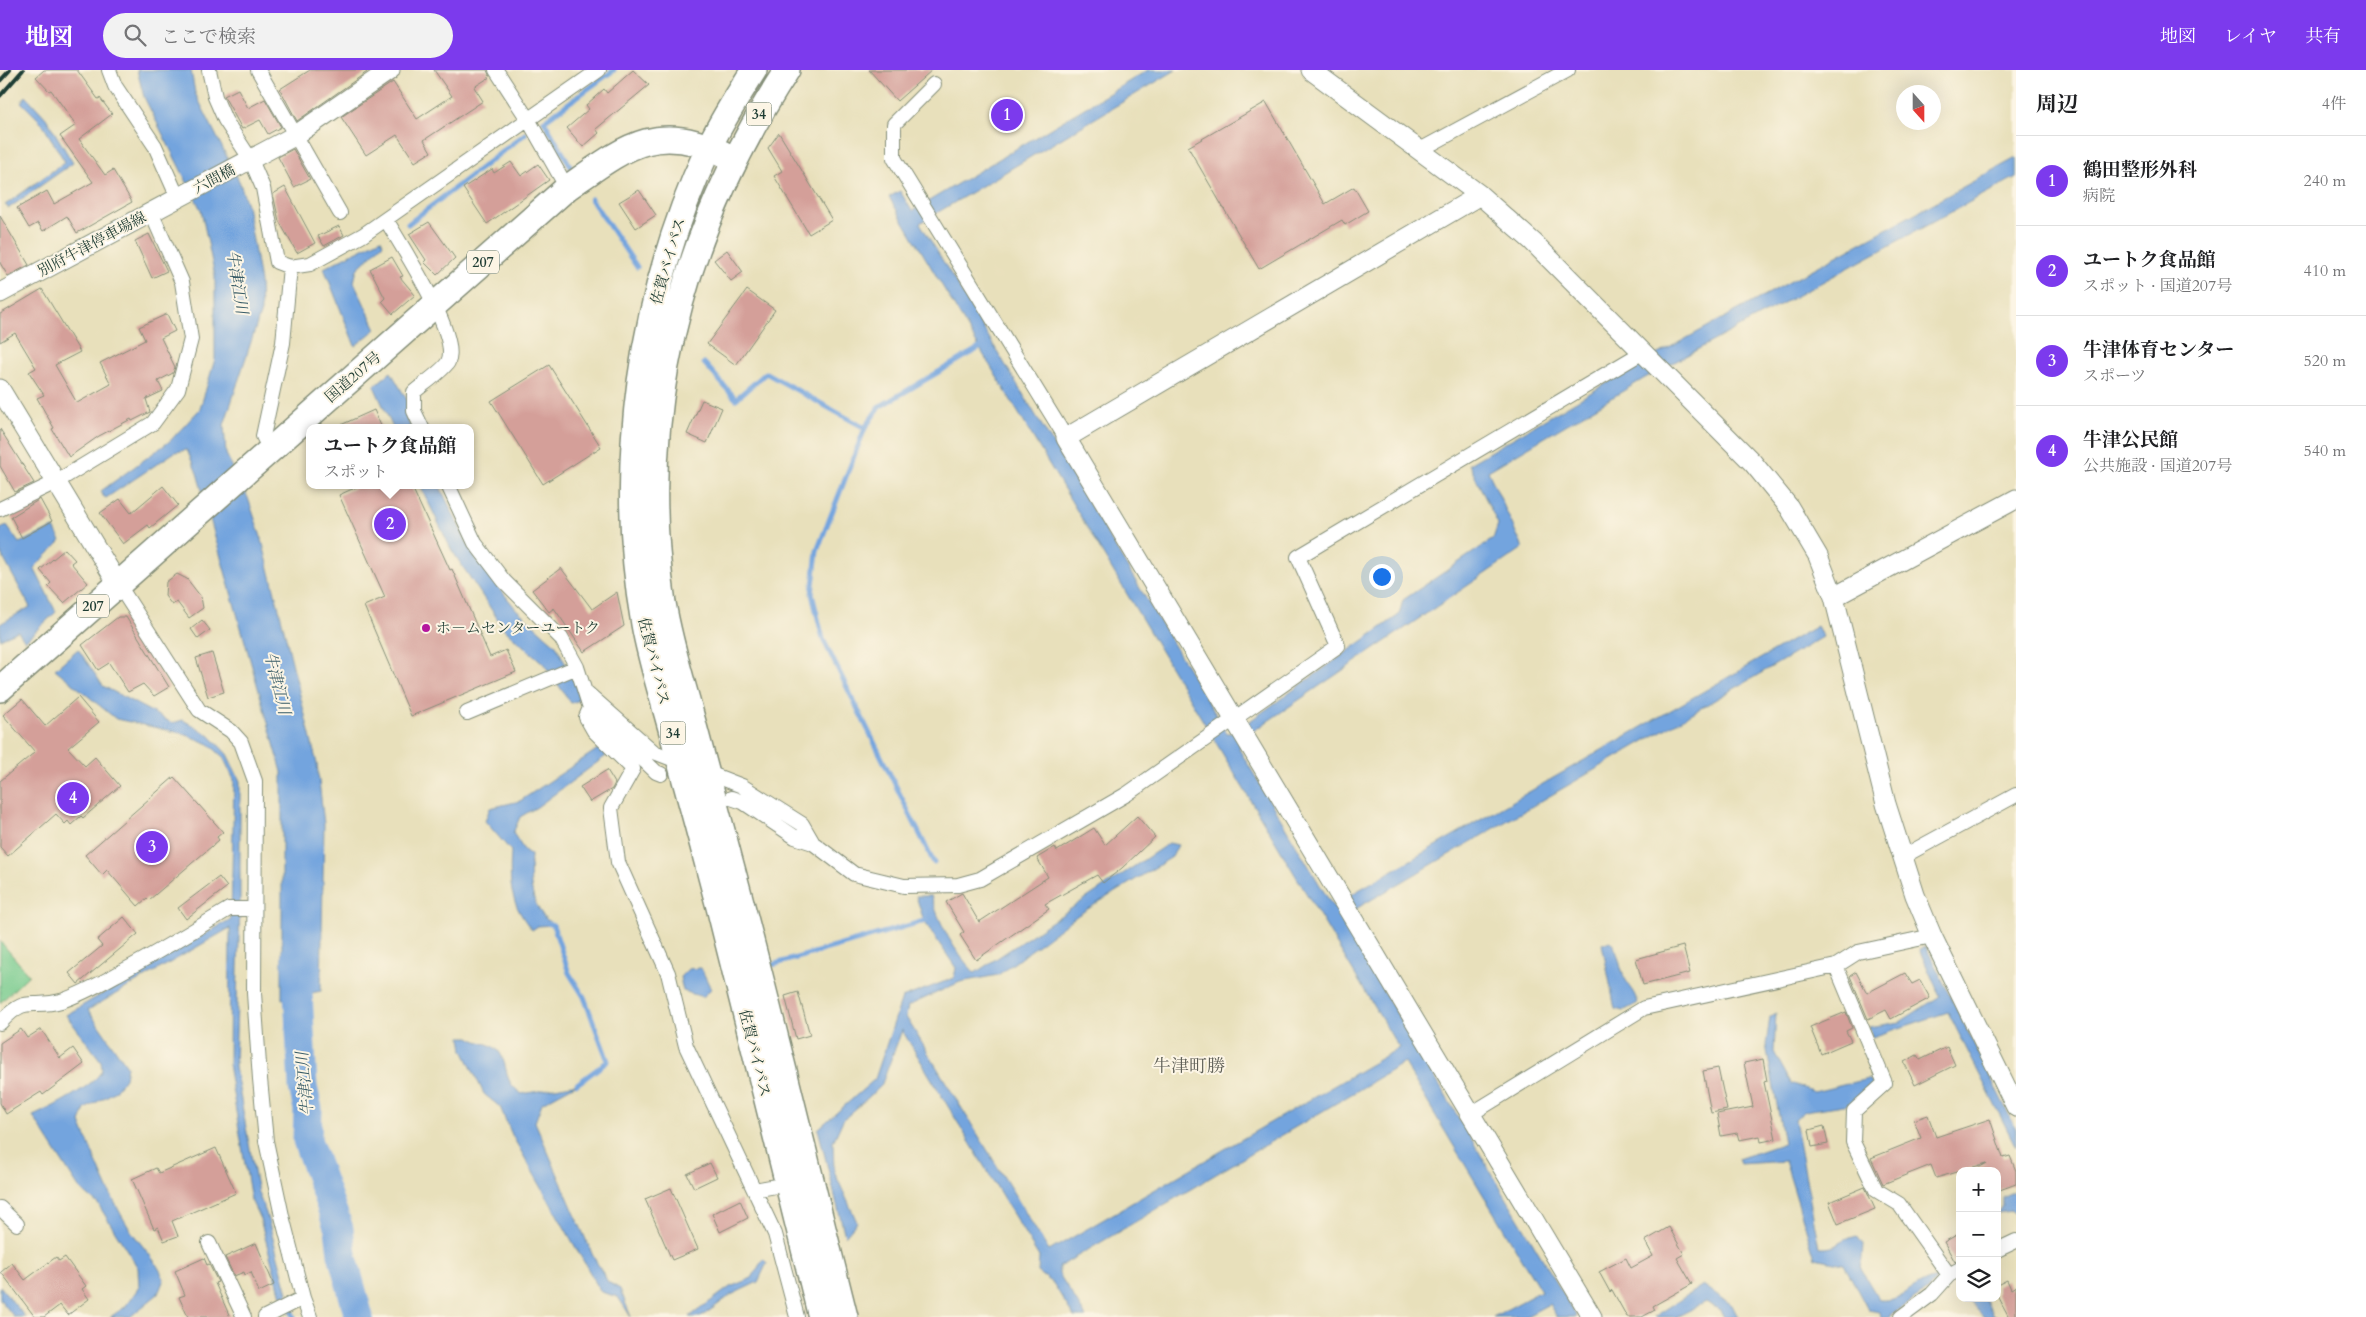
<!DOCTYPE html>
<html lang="ja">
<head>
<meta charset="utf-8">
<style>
  :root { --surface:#fff; --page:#f2f2f2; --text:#202124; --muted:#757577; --line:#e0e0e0; --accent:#7c3aed }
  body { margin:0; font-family:Cardo,"Noto Serif JP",serif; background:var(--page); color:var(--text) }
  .controls { position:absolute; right:15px; bottom:15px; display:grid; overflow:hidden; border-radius:10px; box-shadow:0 5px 20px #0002 }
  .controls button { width:45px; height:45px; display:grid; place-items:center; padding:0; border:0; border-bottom:1px solid var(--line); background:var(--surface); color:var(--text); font:25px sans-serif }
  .compass { position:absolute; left:1896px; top:15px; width:45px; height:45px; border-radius:50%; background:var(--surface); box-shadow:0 5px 20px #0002; rotate:159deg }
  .you { position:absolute; left:1381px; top:506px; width:18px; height:18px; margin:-12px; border:4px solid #fff; border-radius:50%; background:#1a73e8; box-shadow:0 0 0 8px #1a73e833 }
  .badge { display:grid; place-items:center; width:32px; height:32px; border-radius:50%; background:var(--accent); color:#fff; font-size:16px; font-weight:700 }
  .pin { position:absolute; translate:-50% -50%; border:2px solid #fff; box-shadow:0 1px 5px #0006 }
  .popup { position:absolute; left:306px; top:354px; width:168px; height:65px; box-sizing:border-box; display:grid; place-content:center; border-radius:10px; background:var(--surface); filter:drop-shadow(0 1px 4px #0005); font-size:16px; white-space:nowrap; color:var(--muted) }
  .popup b { font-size:19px; color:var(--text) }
  .popup::after { content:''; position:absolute; left:50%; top:100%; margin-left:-10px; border:10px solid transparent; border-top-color:var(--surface) }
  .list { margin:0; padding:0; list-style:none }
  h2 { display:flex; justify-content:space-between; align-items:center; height:65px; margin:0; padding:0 20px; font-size:21px }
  h2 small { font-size:16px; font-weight:400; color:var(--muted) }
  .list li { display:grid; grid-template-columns:32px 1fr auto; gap:15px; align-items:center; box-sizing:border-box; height:90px; padding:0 20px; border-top:1px solid var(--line) }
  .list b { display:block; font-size:19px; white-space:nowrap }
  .list p { margin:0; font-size:16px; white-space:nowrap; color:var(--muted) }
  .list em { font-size:16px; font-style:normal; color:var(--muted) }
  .icon { flex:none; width:28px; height:28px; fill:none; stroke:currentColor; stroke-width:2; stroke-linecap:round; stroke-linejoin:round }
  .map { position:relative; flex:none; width:2016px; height:1247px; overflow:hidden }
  header { display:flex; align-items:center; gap:30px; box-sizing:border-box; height:70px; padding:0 25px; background:var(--accent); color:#fff }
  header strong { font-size:24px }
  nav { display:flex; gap:28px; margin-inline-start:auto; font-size:18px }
  .search { width:350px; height:45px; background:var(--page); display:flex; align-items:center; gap:12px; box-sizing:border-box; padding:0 18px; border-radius:28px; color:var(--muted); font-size:19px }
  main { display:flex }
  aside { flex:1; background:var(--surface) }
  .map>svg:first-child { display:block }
</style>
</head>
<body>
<header>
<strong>地図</strong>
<div class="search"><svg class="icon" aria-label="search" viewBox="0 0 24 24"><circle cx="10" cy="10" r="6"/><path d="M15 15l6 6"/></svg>ここで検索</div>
<nav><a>地図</a><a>レイヤ</a><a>共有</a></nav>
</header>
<main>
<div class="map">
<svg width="2016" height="1247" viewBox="0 0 2016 1247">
  <rect width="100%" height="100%" fill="#fcf5e5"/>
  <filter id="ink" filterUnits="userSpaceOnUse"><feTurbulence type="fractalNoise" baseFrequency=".02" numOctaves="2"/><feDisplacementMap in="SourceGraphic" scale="10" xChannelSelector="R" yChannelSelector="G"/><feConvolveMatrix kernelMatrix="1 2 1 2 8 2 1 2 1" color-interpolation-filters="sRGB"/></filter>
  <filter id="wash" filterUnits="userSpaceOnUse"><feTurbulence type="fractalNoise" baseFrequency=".0096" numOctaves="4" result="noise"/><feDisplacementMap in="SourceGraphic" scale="20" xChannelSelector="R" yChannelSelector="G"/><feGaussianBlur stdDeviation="1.12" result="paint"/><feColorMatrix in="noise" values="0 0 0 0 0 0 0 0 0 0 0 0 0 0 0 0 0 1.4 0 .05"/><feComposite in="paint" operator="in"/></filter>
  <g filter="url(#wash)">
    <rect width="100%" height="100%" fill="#e8e0bb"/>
    <path fill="#78cb8e" stroke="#4c8461" d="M0,871L29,905L0,933Z"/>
    <path fill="#73a4de" stroke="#497089" d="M137,0H191L195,23L240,113L247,135L260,212L261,241L224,355L226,384L248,428L262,470L317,694L324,754L321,921L282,929V702L197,403L187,380L175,382L106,428L103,426L101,421L170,371L200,339L215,289V206L201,140L144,27Z
      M1148,0H1176L920,153L1227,663H1233L1399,545L1403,530L1493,469L1498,454L1469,394L1636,296L2016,88V107L1645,308L1488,401L1523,478L1243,668L1239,679L1333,837L1357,821L1817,556L1823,567L1340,848L1577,1247H1557L1549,1234L1525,1247H1493L1541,1221L1404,993L1059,1197V1204L1086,1247H1074L1053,1213L1038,1202L1039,1187L902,960L881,1016L843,1050L833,1072L834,1101L857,1152L845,1166L818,1059L875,1009L902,928L954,908L956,898L924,851L916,826H931C940,855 954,882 975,903L1169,773L1178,775L1172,787L1078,845L998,905L960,912L908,936L906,947L1049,1181L1399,978L889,127L900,121L912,141Z
      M26,26L46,48L73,93L9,138L5,135L65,92L41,52L21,32Z
      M381,169L383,174L357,199L354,212L376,259L355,276L324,198Z
      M391,302L407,330L406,347L411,358H393L374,316Z
      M420,415H439L473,485L516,539L556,575L575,613L579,630L571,633L543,593L505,560L451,479Z
      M7,456L19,473L54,458L61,471L34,498L56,542L25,571L18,561L0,569V554L30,537L0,482V459Z
      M78,579L103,616L172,653L183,650L209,665L227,684L240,711V835L235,997L258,1123L266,1143L288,1223L281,1226L260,1149L251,1130L229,1000L230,858L88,940L127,996L125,1008L114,1022L85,1039L80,1052C94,1087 109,1126 129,1158C141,1176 156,1189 164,1209L158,1224L130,1247H110L125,1237L139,1217L138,1198L98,1134L79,1118L33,1046C47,1040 99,1014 102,999C102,999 101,992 101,991L66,945L231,849L234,710L223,687L209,674L181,663L116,649L55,599Z
      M598,679L604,681L606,686L537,737L520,747L513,763L524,780L531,785C529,812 530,838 553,855L538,856L532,860C510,833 509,815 511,781L485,751L490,738L520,731Z
      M1610,871C1621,883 1618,899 1627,912C1632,920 1636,922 1638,933L1623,941L1615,939L1602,874Z
      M1926,877L2016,1059V1077L1948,942L1872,967L1869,957L1900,952L1940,926L1919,879Z
      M701,898L711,919L703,927L683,921L680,907L688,899Z
      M1776,943L1774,982L1791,1013L1814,1022L1868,1009L1872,1014L1850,1034L1805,1041L1795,1050L1819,1178C1839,1179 1839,1170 1857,1166L1863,1175L1861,1199L1879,1230C1905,1232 1913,1212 1938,1208L1927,1221L1891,1244V1247H1881L1880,1242L1868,1240L1844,1194L1815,1188L1785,1091L1740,1094L1738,1089L1784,1073L1766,975L1770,947Z
      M461,967H469C478,974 493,972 500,983C510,1001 502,1010 522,1024L577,1014L542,1033L535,1052L593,1186L608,1212L620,1219L631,1247L618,1227L601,1222L513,1067L500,1037L484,1024L463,980Z
      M2016,1120V1145L2012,1141L1997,1143L2002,1136V1127Z
      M763,1189L767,1193L758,1212L731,1225L701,1247H689L730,1217L752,1208Z
      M1703,1215L1732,1235L1738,1247H1724L1720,1240L1706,1232L1676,1247H1654Z
      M0,1216L25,1247H14L0,1229Z
      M1960,1228H1984L1994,1245L1999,1247H1984L1970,1232Z"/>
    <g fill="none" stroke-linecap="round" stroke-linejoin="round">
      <path stroke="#73a4de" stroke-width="5" d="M571,97L544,51L614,0
        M591,129L637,197
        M408,154L525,64
        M704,293L736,329L766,303L865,358
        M934,793L823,569L812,524L817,481L865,358L879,337L981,277
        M547,853L553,855L569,903L584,927L608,991L577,1014
        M772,895L924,851
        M285,1225L294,1247"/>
      <path stroke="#73a4de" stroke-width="29" d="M296,885L303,1017L308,1039L307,1070L339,1159L342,1184L359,1247"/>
    </g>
    <g id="blocks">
      <path fill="#d49f99" d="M44,0H77L98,29L100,28L112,44L79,69L105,105L113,100L132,132L77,163L67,146L43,161L38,153L29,158L17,138L47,121L54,134L93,112L60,66L76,55L51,20L49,21L36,7Z
        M310,0H366L367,2L297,51L280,19Z
        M434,0H487L490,7L474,17L483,31L424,70L431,82L415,92L397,65L366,85L341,47L393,12L417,49L452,26Z
        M633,0L649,15L596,59L599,63L583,77L567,58L589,39L586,35L604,19L607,23Z
        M869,0H932L897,31Z
        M238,19L248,38L265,29L281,57L268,64L260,50L242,59L224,26Z
        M1266,32L1325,134L1354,117L1368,141L1345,155L1342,150L1259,199L1188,77Z
        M779,63L832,150L809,164L774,106L782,101L768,78Z
        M293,79L310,109L294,117L278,87Z
        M511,92L521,106L538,94L549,110L487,154L463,118L492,99L494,103Z
        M285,117L315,173L297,183L279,151L273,124Z
        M639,120L656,145L636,158L619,132Z
        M0,146L29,195L8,206L0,193Z
        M429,152L455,188L437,205L424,192L426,190L409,164Z
        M339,156L344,165L324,176L318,166Z
        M149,164L167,201L152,208L135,171Z
        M727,180L743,202L731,211L714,190Z
        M392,187L403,206L400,207L415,225L393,244L382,231L385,228L370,199Z
        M42,219L80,282L55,295L77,333L111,314L100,293L145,270L139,257L167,244L175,261L161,268L175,297L173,303L158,311L163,321L146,329L150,342L132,351L131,349L99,366L69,387L52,359L54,358L37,328L44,325L29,302L36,298L15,263L0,272V244Z
        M747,220L775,240L736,295L707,274Z
        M549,295L601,377L543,414L491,331Z
        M702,330L722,338L707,373L687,364Z
        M374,340L382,358H334Z
        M0,359L34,413L15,422L0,396Z
        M361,415H411L450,500L452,499L490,587L506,580L516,602L411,646L364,536L385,527L339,425Z
        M163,416L178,435L150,458L148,455L123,474L100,443L120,429L131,443Z
        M40,429L52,451L22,468L11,447Z
        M65,479L75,490L71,493L88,513L64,533L48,516L51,513L40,500Z
        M561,498L592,539L617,522L624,556L584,582L554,538L549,542L532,520Z
        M177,504L187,509L201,527L203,538L189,548L177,532L172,535L165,526L166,512Z
        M118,547H126L169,617L154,626L143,614L128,622L109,593L98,600L82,575Z
        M202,550L210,560L198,569L191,559Z
        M212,583L224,622L208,627L196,588Z
        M78,627L99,652L68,678L85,696L95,687L120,716L83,748L81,746L71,755L68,751L65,754L56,744L8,786L0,777V711L35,682L3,645L22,629L45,656Z
        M607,700L615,713L612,719L590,732L580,717Z
        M174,707L223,762L217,767L219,770L149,830L147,828L138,836L107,800L102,805L85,785Z
        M1137,746L1155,767L1122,798L1103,813L1097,805L1045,834L1049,839L976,890L960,865L964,862L946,832L962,823L979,852L1048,807L1037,788L1055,777L1057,781L1094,758L1105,775Z
        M219,807L227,817L186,849L178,838Z
        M124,847L138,864L78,914L69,903L102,876L97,870Z
        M1683,876L1690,903L1643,915L1636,889Z
        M1856,902L1867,923L1905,903L1912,914L1920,910L1930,928L1891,949L1886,940L1868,949L1850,906Z
        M798,922L810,965L796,969L785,926Z
        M1846,942L1852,958L1846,961L1851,971L1821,984L1810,957Z
        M21,959L27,968L41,959L60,988L73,978L84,994L43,1025L41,1022L6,1044L0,1033V973Z
        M1947,977L1955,995L1915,1015L1904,992L1917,985L1920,990Z
        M1763,989L1767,1011L1764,1012L1776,1069L1761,1072L1760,1066L1739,1070L1737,1063L1721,1066L1717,1044L1753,1037L1744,993Z
        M1718,998L1727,1040L1711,1043L1703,1001Z
        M1928,1045L1936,1067L1990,1049L2003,1088L2010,1086L2016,1101V1114L1997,1121V1101H1973L1987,1093L1936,1108L1931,1095L1883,1114L1871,1088L1921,1068L1914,1050Z
        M1824,1056L1828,1074L1812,1077L1809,1060Z
        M216,1078L236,1123L172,1151L178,1166L164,1171L158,1157L154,1159L132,1109L156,1098L159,1103Z
        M710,1093L717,1107L694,1118L687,1104Z
        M1865,1117L1875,1139L1838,1154L1829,1132Z
        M671,1118L698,1179L672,1190L645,1129Z
        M740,1130L748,1148L720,1162L712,1144Z
        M1669,1157L1684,1184L1677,1188L1692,1214L1653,1236L1655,1240L1642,1247H1627L1612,1220L1610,1222L1599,1202L1626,1188L1631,1198L1653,1186L1645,1171Z
        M1960,1163V1190L1955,1192L1944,1172Z
        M256,1173L274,1215L259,1222L251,1202L245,1205L244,1202L234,1206L225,1187Z
        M56,1187L59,1191L65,1187L86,1216L82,1219L89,1229L68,1245L60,1235L44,1247H35L1,1202L12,1193L25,1210Z
        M204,1188L207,1195L209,1194L218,1212L215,1213L230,1247H188L179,1227L185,1225L175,1201Z
        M2007,1210L2011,1219L2016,1216V1247H2009L1997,1225V1215Z"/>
    </g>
  </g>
  <g filter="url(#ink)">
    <use href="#blocks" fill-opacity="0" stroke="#848e78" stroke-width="1"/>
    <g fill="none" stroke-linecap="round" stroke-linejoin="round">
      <g stroke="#848e78" stroke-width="16">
        <path id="street" d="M109,0L115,16L155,76L178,128
          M209,0L215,27L225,50L251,90L263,118L277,192L290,197L310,194L363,165L599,0
          M258,0L340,143
          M496,0L529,51L567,118
          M934,14L894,54V88L1066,368
          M1420,80L1568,0
          M387,151C401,176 461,266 448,292C444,300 422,315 414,322V341L422,358
          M270,380L263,366L283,273L290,197
          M448,415L475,473L504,511L561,568L577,597L590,638L656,702L661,704
          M0,439L56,412L153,353L178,319L191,269L182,212L151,142
          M118,514L199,640L231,661L241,672L255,711L254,923L260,1009L266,1071L282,1146L303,1228L310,1247
          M585,621L654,682L680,692
          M590,638L586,647L594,661L633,699L611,738L618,792L668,903L686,976L775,1164L797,1247
          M467,643L577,597
          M706,702L742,716L802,754L813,773
          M731,728L743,732L795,767L813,773L854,804L904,816L958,815L980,809L1127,724L1338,576L1298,487L1643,282
          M1902,787L2016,725
          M1836,896L1885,1013L1854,1041L1853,1072L1876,1120L1899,1134L1949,1205
          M0,953C28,923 29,940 61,931C83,924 103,912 123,901C159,882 194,860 229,839H253
          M1471,1044L1644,938L1836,896L1858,882L1932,866
          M754,1120L787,1114
          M0,1138L17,1154
          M209,1173L244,1247
          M1997,1180L2016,1171
          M265,1247L303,1228
          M1901,1247L1932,1224L1949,1205L1960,1199"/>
      </g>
      <g stroke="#848e78" stroke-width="21">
        <path id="secondary" d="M1311,0L1480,125L1533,172L1753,393L1789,437L1818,486L1834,527L1886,734L1915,825L1932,866L2016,1037
          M1480,125L1066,368L1592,1247
          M0,223L296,65L390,0
          M0,319L118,514
          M1834,527L2016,429"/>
      </g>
      <g stroke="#848e78" stroke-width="28">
        <path id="highway" d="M754,0C738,25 721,52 708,79C640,226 616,395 644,554C650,588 661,622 670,655C687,716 703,776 719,837C754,973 786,1111 821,1247
          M787,0C682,162 634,340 663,533C669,569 680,605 690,641C705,699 721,758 737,817C775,960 809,1104 845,1247
          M0,619L567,118C622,80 656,49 724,84"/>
      </g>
      <use href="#street" stroke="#fff" stroke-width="14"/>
      <use href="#secondary" stroke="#fff" stroke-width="19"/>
      <use href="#highway" stroke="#fff" stroke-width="25"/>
      <path stroke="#1f3d34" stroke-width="4" d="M0,11L10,0
        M0,26L23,0"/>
    </g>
  </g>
  <circle fill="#b5179e" stroke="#fcf5e5" stroke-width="2" cx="426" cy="558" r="5"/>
  <g text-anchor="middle" stroke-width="4" stroke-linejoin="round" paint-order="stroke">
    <g fill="#fcf5e5" stroke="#617469" stroke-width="1">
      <rect x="746.5" y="32.5" width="25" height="23" rx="4"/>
      <rect x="467" y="180.5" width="32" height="23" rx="4"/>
      <rect x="77" y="524.5" width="32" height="23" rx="4"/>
      <rect x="660.5" y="651.5" width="25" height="23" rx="4"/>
    </g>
    <g font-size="14" font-weight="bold" fill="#1f3d34">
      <text x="759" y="49">34</text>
      <text x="483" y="197">207</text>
      <text x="93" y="541">207</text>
      <text x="673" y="668">34</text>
    </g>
    <g font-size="15" fill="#1f3d34" stroke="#fcf5e5">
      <text transform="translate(214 109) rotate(-28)" y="5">六間橋</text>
      <text transform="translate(92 174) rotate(-28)" y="5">別府牛津停車場線</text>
      <text transform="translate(668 191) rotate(-74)" y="5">佐賀バイパス</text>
      <text transform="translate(353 307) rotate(-41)" y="5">国道207号</text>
      <text transform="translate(654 591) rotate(76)" y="5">佐賀バイパス</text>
      <text transform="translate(755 983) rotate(76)" y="5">佐賀バイパス</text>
    </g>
    <g font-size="15" fill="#1f3d34" stroke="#fcf5e5" text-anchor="start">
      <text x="436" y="563">ホ－ムセンターユートク</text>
    </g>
    <g font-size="16" font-style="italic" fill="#385c67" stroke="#fcf5e5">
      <text transform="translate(238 212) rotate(81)" y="6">牛津江川</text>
      <text transform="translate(278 613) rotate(76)" y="6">牛津江川</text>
      <text transform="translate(304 1014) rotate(-95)" y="6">牛津江川</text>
    </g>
    <g font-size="18" fill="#5e5f57" stroke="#fcf5e5">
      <text x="1189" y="1002">牛津町勝</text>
    </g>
  </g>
</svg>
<div class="controls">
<button>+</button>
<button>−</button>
<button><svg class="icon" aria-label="layers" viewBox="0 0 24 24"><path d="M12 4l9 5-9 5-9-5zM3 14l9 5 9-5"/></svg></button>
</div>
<svg class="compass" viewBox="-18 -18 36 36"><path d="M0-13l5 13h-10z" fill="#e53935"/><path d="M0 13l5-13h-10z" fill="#757577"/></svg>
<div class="you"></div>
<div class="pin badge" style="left:1007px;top:45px">1</div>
<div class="pin badge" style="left:390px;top:454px">2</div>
<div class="popup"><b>ユートク食品館</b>スポット</div>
<div class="pin badge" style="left:152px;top:777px">3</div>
<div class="pin badge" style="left:73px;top:728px">4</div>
</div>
<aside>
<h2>周辺<small>4件</small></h2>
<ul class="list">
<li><span class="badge">1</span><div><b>鶴田整形外科</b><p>病院</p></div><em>240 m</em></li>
<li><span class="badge">2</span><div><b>ユートク食品館</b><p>スポット · 国道207号</p></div><em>410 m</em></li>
<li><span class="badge">3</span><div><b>牛津体育センター</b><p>スポーツ</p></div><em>520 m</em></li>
<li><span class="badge">4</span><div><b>牛津公民館</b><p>公共施設 · 国道207号</p></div><em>540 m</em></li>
</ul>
</aside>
</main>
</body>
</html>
